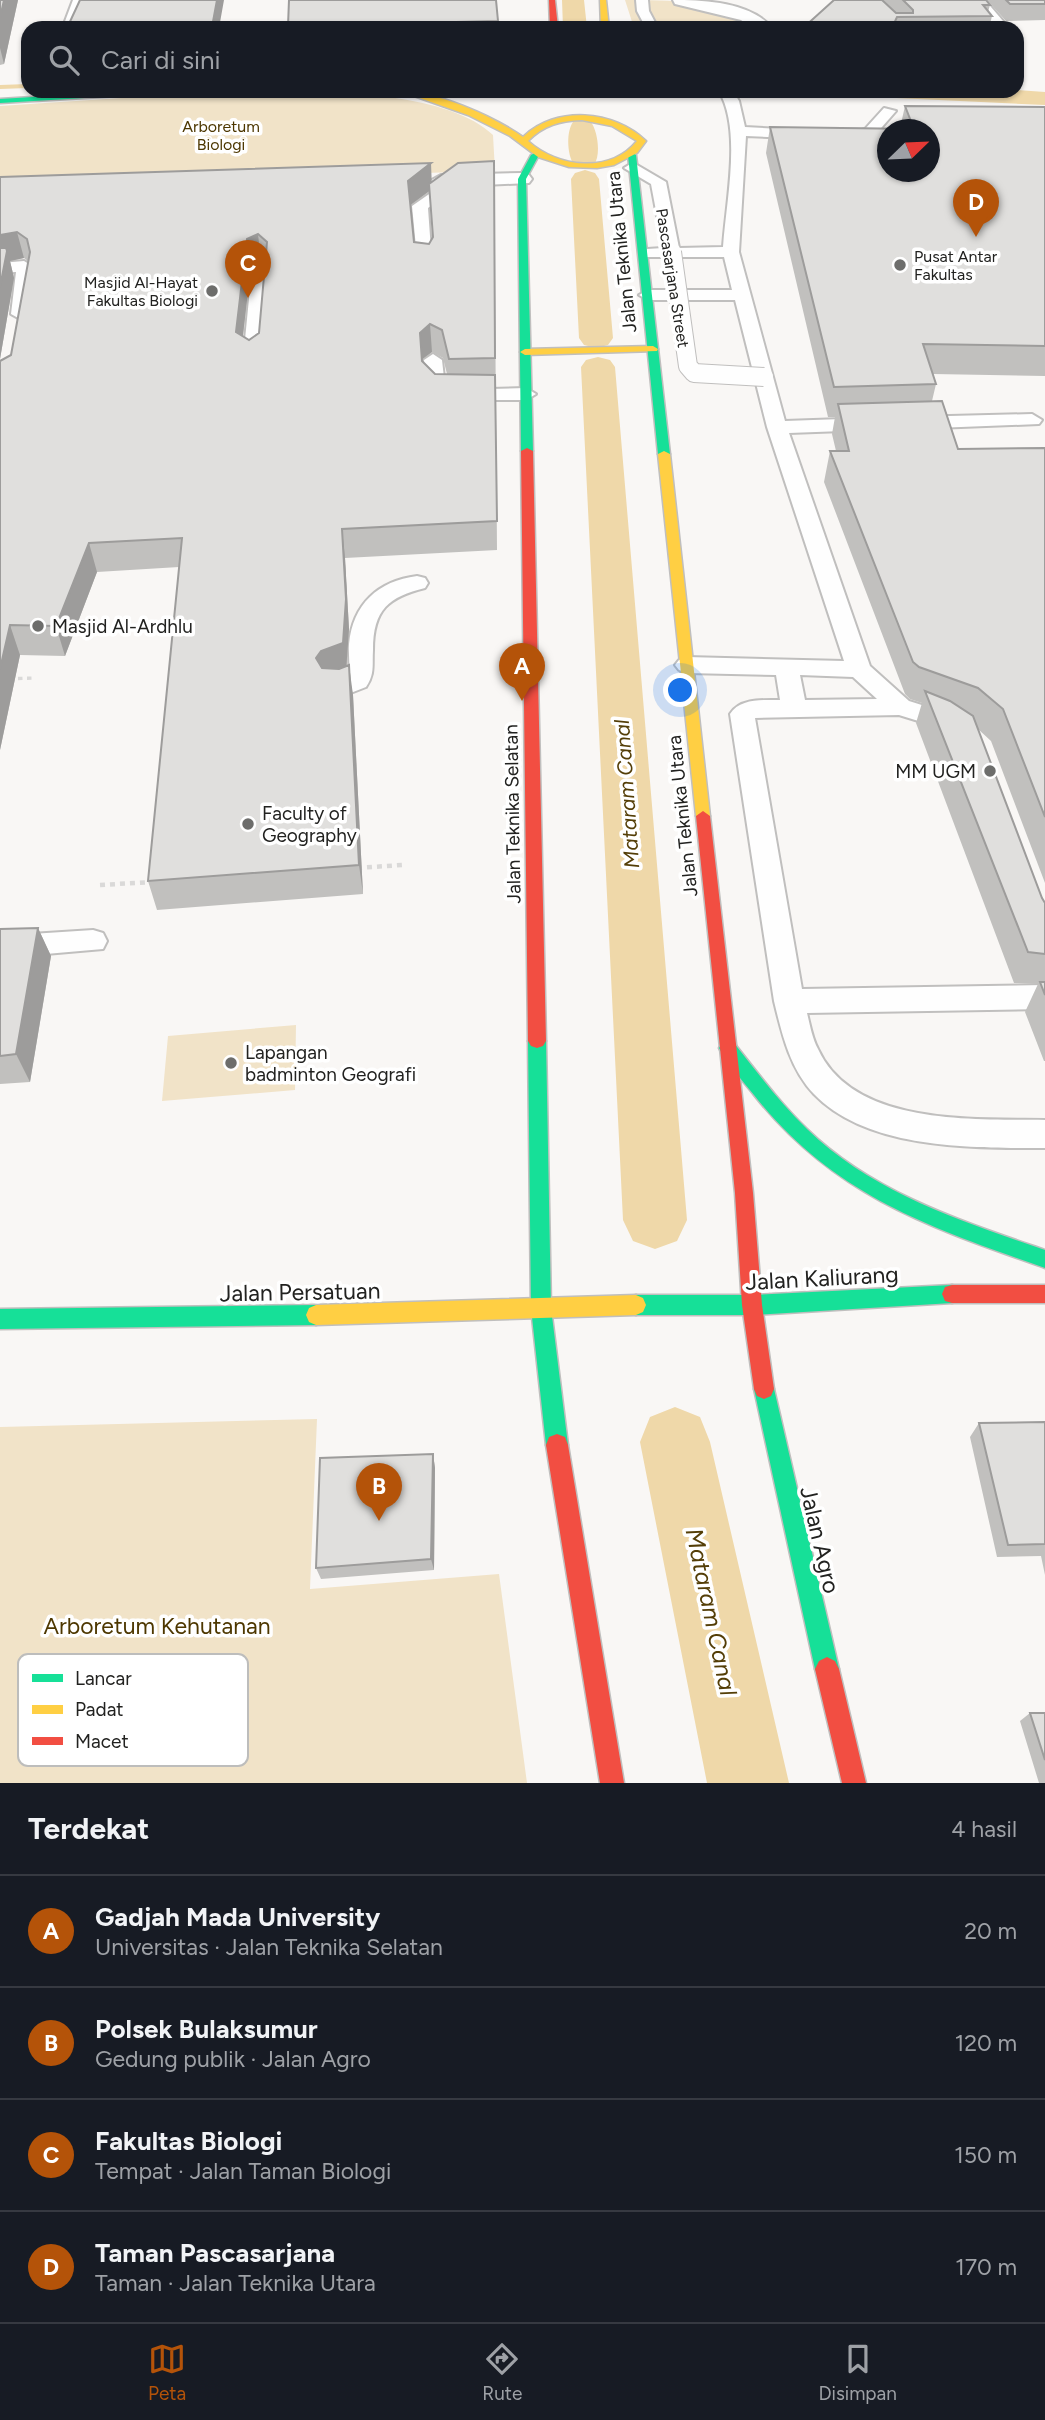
<!DOCTYPE html>
<html lang="id">
<head>
<meta charset="utf-8">
<style>
  :root { --surface:#171b24; --page:#20242c; --text:#f1f3f6; --muted:#9ea1a6; --line:#363941; --accent:#b45309 }
  body { margin:0; font-family:Figtree,sans-serif; background:var(--page); color:var(--text) }
  .compass { position:absolute; left:877px; top:119px; width:63px; height:63px; border-radius:50%; background:var(--surface); box-shadow:0 2px 5px #0004; rotate:67deg }
  .you { position:absolute; left:681px; top:691px; width:24px; height:24px; margin:-18px; border:5px solid #fff; border-radius:50%; background:#1a73e8; box-shadow:0 0 0 10px #1a73e833 }
  .badge { display:grid; place-items:center; width:46px; height:46px; border-radius:50%; background:var(--accent); color:#fff; font-size:23px; font-weight:700 }
  .pin { position:absolute; translate:-50% -58px; filter:drop-shadow(0 2px 4px #0008) }
  .pin::after { content:''; position:absolute; top:37px; width:24px; height:21px; background:inherit; clip-path:polygon(0 0,100% 0,50% 100%) }
  .list { margin:0; padding:0; list-style:none }
  h2 { display:flex; justify-content:space-between; align-items:center; height:91px; margin:0; padding:0 28px; font-size:30px }
  h2 small { font-size:23px; font-weight:400; color:var(--muted) }
  .list li { display:grid; grid-template-columns:46px 1fr auto; gap:21px; align-items:center; box-sizing:border-box; height:112px; padding:0 28px; border-top:2px solid var(--line) }
  .list b { display:block; font-size:26px; white-space:nowrap }
  .list p { margin:0; font-size:23px; white-space:nowrap; color:var(--muted) }
  .list em { font-size:23px; font-style:normal; color:var(--muted) }
  .icon { flex:none; width:38px; height:38px; fill:none; stroke:currentColor; stroke-width:2; stroke-linecap:round; stroke-linejoin:round }
  .map { position:relative; flex:none; width:1045px; height:1783px; overflow:hidden }
  .search { position:absolute; background:var(--surface); box-shadow:0 2px 5px #0004; left:21px; right:21px; top:21px; height:77px; display:flex; align-items:center; gap:18px; box-sizing:border-box; padding:0 24px; border-radius:21px; color:var(--muted); font-size:26px }
  .sheet { height:539px; background:var(--surface) }
  nav { display:flex; justify-content:space-around; align-items:center; box-sizing:border-box; height:98px; border-top:2px solid var(--line); background:var(--surface); font-size:19px; color:var(--muted) }
  nav a { display:grid; justify-items:center; gap:4px }
  nav .on { color:var(--accent) }
  .map>svg:first-child { display:block }
</style>
</head>
<body>
<div class="map">
<svg width="1045" height="1783" viewBox="0 0 1045 1783">
  <rect width="100%" height="100%" fill="#f9f7f5"/>
  <path fill="#f1e3c8" d="M625,0C669,0 723,0 759,28H634Z
    M227,91C295,91 442,86 493,135L495,171L0,185V106Z
    M296,1025L295,1090L162,1101L168,1036Z
    M317,1419L310,1589L499,1574L527,1783H0V1427Z"/>
  <path fill="#efd8a9" d="M1017,90L1045,92V105L875,97L637,93Z"/>
  <g fill="none" stroke-linecap="round" stroke-linejoin="round">
    <path fill="#efd8a9" fill-rule="evenodd" d="M28,84V88L0,89V85Z"/>
    <path fill="#efd8a9" fill-rule="evenodd" d="M562,0H584L587,28H563Z
      M582,120L591,122C598,132 601,155 594,165L584,167L574,165C567,155 566,132 573,122Z
      M585,170L595,173L599,179L613,338L608,345L596,348L584,345L579,338L571,179L575,173Z
      M598,357L610,360L615,367L687,1220L677,1241L655,1249L633,1241L623,1220L581,367L586,360Z
      M675,1407L700,1417L710,1442L789,1783H707L640,1442L650,1417Z"/>
    <g stroke="#c0bfbe" stroke-width="4">
      <path id="lane" d="M73,0H85L76,24L70,28L64,24Z
        M636,0H648L649,11L658,28H646L637,11Z
        M972,0H985L1009,28H996Z
        M719,91H733L739,101L745,127L853,133L865,129L884,108L896,111L875,135L854,141L746,136L739,252L785,421L870,418L880,424L870,430L789,433L870,666L909,701L963,718L967,724L963,730L954,732L899,715L755,718L802,989L1045,985V1009L807,1013C810,1025 812,1038 818,1049C853,1126 974,1119 1045,1120V1148C973,1148 868,1150 814,1094C790,1069 782,1034 774,1001L730,714C740,698 763,700 780,700L776,675L687,673L679,670L675,665L679,660L687,657L844,661L767,427L735,300H648L639,295L648,290H732L724,257H647V249L663,248L651,184L624,168L632,163L637,165L666,182L679,248L723,247C726,202 742,130 719,91ZM800,675L853,677L877,699L805,700Z
        M455,176L463,181L460,184L428,208L432,264L430,268H418L412,206Z
        M24,261L32,266L35,278L29,314L20,319L11,314L16,272L0,273V263Z
        M260,263L268,268L261,360L252,366L243,360L252,268Z
        M433,354L442,360L445,387L449,390L526,388L536,394L526,400H438L426,389L424,360Z
        M1032,414L1042,420L1039,424L910,429L900,423L910,417Z
        M417,576L425,578L428,583L425,588C389,597 373,609 373,650C372,665 375,674 366,687L343,696L326,695L323,689L326,683L348,677C351,666 348,655 349,644C353,604 378,581 417,576Z
        M93,930L103,933L107,941L103,949L0,958V936Z"/>
    </g>
    <g stroke="#c0bfbe" stroke-width="4">
      <path id="street" d="M673,0C704,0 751,2 772,28H752L741,20L675,4Z
        M522,173L529,175L532,179L529,183L441,187L430,181L441,175Z"/>
    </g>
    <g stroke="#c0bfbe" stroke-width="3">
      <path id="fast" d="M130,91H173L169,93L0,103V99Z
        M535,153L539,155L526,179L533,451L527,454L521,451L518,179L531,155Z
        M632,153L636,155L670,454L664,457L658,454L628,155Z
        M537,1034L543,1036L546,1041L551,1308L568,1445L565,1453L557,1456L549,1453L546,1445L531,1308L528,1041L531,1036Z
        M728,1041L734,1043C757,1072 780,1103 807,1129C873,1193 961,1221 1045,1250V1268C929,1227 834,1196 754,1095C743,1081 728,1065 719,1048L722,1043Z
        M952,1285L959,1287L962,1294L959,1301L952,1303L752,1315H636L629,1312L626,1305L629,1298L636,1295H752Z
        M316,1305L323,1308L326,1315L323,1322L316,1325L0,1329V1309Z
        M764,1379L771,1382L774,1389L839,1669L835,1677L827,1681L819,1677L815,1669L754,1389L757,1382Z"/>
    </g>
    <g stroke="#c0bfbe" stroke-width="3">
      <path id="slow" d="M600,0H606L609,28H601Z
        M400,91C436,91 493,116 523,137C556,105 614,110 646,141L637,153L614,165L597,168L569,167L538,157L510,136L468,115ZM582,120L612,126L637,141C610,174 558,168 528,141C544,125 560,121 582,120Z
        M653,346L658,349L657,351L525,355L520,352L525,349Z
        M664,451L670,454L710,816L703,821L696,816L658,454Z
        M636,1295L643,1298L646,1305L643,1312L636,1315L316,1325L309,1322L306,1315L309,1308L316,1305Z"/>
    </g>
    <g stroke="#c0bfbe" stroke-width="3">
      <path id="jam" d="M549,0H555L558,28H550Z
        M527,448L533,451L546,1041L543,1046L537,1048L531,1046L528,1041L521,451Z
        M703,811L710,816L753,1193L762,1305L774,1389L771,1396L764,1399L757,1396L754,1389L742,1305L735,1193L696,816Z
        M952,1285H1045V1303H952L945,1301L942,1294L945,1287Z
        M557,1434L565,1437L568,1445L624,1783H600L546,1445L549,1437Z
        M827,1657L835,1661L839,1669L866,1783H842L815,1669L819,1661Z"/>
    </g>
    <path stroke="#dad9d8" stroke-width="3.5" stroke-dasharray="4.5 4.5" stroke-linecap="butt" d="M0,679L36,678"/>
    <path stroke="#dad9d8" stroke-width="4.5" stroke-dasharray="5 5" stroke-linecap="butt" d="M357,868L402,865
      M100,885L153,882"/>
    <use href="#lane" fill="#fefefe" fill-rule="evenodd"/>
    <use href="#street" fill="#fefefe" fill-rule="evenodd"/>
    <use href="#fast" fill="#16e098" fill-rule="evenodd"/>
    <use href="#slow" fill="#ffcf43" fill-rule="evenodd"/>
    <use href="#jam" fill="#f24e42" fill-rule="evenodd"/>
    <g stroke="#c0bfbe" stroke-width="20" stroke-linecap="butt">
      <path id="lane-bridge" d="M672,252L688,366L694,373L764,377"/>
    </g>
    <use href="#lane-bridge" stroke="#fefefe" stroke-width="18"/>
  </g>
  <path fill="#c1c0be" fill-rule="evenodd" d="M0,0H18L4,64L0,65Z
    M883,0H986L990,5L988,12L992,16L989,28H803Z
    M987,0H1045V20L1006,21Z
    M498,21V28H289L288,26Z
    M905,106L1045,107V376L933,374L936,384L932,401L958,449L1045,448V883L991,741L978,729L1042,898L1045,903V1061H1044L1025,1012L1038,984L1014,983L916,723L922,703L910,699L905,694L824,482L830,451H836L832,434L835,417H828L766,153L770,127L900,128Z
    M494,161L497,550L345,558L349,629L347,666L353,695L363,894L157,910L148,881L179,567L97,572L65,656L20,655L0,750L11,355L29,262L24,258L10,261L14,278L0,359V177L432,182ZM430,191L433,238L429,244L414,242L410,206ZM261,261L265,264L259,333L249,340L243,337L251,266ZM432,352L443,358L447,374H435L422,361V360Z
    M38,928L51,956L30,1082L0,1084V929Z
    M1045,1422V1575L1041,1556L997,1557L970,1437L979,1423Z
    M433,1454L435,1468L434,1570L321,1579L316,1568Z
    M1030,1713H1045V1783H1039L1020,1721Z"/>
  <path fill="#9d9c9b" d="M4,0H18L4,64L0,48V18Z
    M217,0H224L219,28H212Z
    M431,163L432,189L409,206L408,181Z
    M17,232L24,258L10,261L14,278L0,359V235Z
    M258,234L261,261L251,266L240,360L236,332L247,239Z
    M430,324L432,352L421,360L420,333Z
    M342,529L345,558L349,629L346,672L325,680L316,658Z
    M89,543L97,572L65,656L56,626Z
    M10,625L20,655L0,750V669Z
    M349,665L353,695L363,894L359,865Z
    M38,928L51,956L30,1082L16,1054Z
    M433,1454L435,1468L434,1570L431,1559Z"/>
  <path fill="#e0dfdd" stroke="#9d9c9b" stroke-width="2" fill-rule="evenodd" d="M0,0H4L0,18Z
    M80,0H217L212,27L67,28Z
    M289,0H496L498,21L288,26Z
    M834,0H882L896,13H913V10L903,0H986L990,5H983L992,16L897,17L892,28H803Z
    M1006,0H1045V4H1010Z
    M905,106L1045,107V346L923,344L936,384L834,387L770,127L914,129ZM887,130H929V172H887Z
    M494,161L495,358L449,359L442,330L430,324L420,333L422,361L435,374L495,375L497,521L342,529L346,599L343,643L321,651L316,658L322,668L339,669L349,665L359,865L148,881L182,538L89,543L56,626L10,625L0,669V361L11,355L30,252L27,239L17,232L0,235V177L431,163L408,181L414,242L429,244L433,237L429,184L458,163ZM258,234L267,242L259,333L249,340L236,332L247,239Z
    M0,248H6L7,251L0,287Z
    M942,401L958,449L1045,448V817L1003,709L978,688L919,667L913,662L830,451H849L838,404Z
    M925,691L950,701L973,716L1042,898L1045,903V954L1028,952Z
    M38,928L16,1054L0,1056V929Z
    M1040,982H1045V995Z
    M1045,1422V1544L1008,1545L979,1423Z
    M433,1454L431,1559L316,1568L320,1458Z
    M1030,1713H1045V1760Z"/>
  <g fill="#6d6d6b" stroke="#fff" stroke-width="2.5">
    <circle cx="900" cy="265" r="7"/>
    <circle cx="212" cy="291" r="7"/>
    <circle cx="38" cy="626" r="7"/>
    <circle cx="990" cy="771" r="7"/>
    <circle cx="248" cy="824" r="7"/>
    <circle cx="231" cy="1063" r="7"/>
  </g>
  <g text-anchor="middle" stroke-width="7" stroke-linejoin="round" paint-order="stroke">
    <g font-size="16" fill="#4d3700" stroke="#fff">
      <text x="221" y="132">Arboretum<tspan x="221" dy="18">Biologi</tspan></text>
    </g>
    <g font-size="16" fill="#222220" stroke="#fff" text-anchor="start">
      <text x="914" y="262">Pusat Antar<tspan x="914" dy="18">Fakultas</tspan></text>
      <text x="198" y="288" text-anchor="end">Masjid Al-Hayat<tspan x="198" dy="18">Fakultas Biologi</tspan></text>
    </g>
    <g font-size="16" fill="#222220" stroke="#fff">
      <text transform="translate(673 278) rotate(81)" y="6">Pascasarjana Street</text>
    </g>
    <g font-size="19" fill="#222220" stroke="#fff">
      <text transform="translate(621 252) rotate(-96)" y="7">Jalan Teknika Utara</text>
      <text transform="translate(512 814) rotate(-91)" y="7">Jalan Teknika Selatan</text>
      <text transform="translate(682 816) rotate(-96)" y="7">Jalan Teknika Utara</text>
    </g>
    <g font-size="19" fill="#222220" stroke="#fff" text-anchor="start">
      <text x="52" y="633">Masjid Al-Ardhlu</text>
      <text x="976" y="778" text-anchor="end">MM UGM</text>
      <text x="262" y="820">Faculty of<tspan x="262" dy="22">Geography</tspan></text>
      <text x="245" y="1059">Lapangan<tspan x="245" dy="22">badminton Geografi</tspan></text>
    </g>
    <g font-size="21" font-style="italic" fill="#543e07" stroke="#fff">
      <text transform="translate(627 794) rotate(-94)" y="7">Mataram Canal</text>
    </g>
    <g font-size="23" fill="#222220" stroke="#fff">
      <text transform="translate(822 1278) rotate(-3)" y="8">Jalan Kaliurang</text>
      <text transform="translate(300 1292) rotate(-1)" y="8">Jalan Persatuan</text>
      <text transform="translate(820 1540) rotate(77)" y="8">Jalan Agro</text>
    </g>
    <g font-size="23" fill="#4d3700" stroke="#fff">
      <text x="157" y="1634">Arboretum Kehutanan</text>
    </g>
    <g font-size="24" font-style="italic" fill="#543e07" stroke="#fff">
      <text transform="translate(711 1612) rotate(78)" y="8">Mataram Canal</text>
    </g>
  </g>
  <rect x="18" y="1654" width="230" height="112" rx="10" fill="#fff" stroke="#bdbdbc" stroke-width="2"/>
  <rect x="32" y="1674" width="31" height="8" fill="#16e098"/>
  <rect x="32" y="1705" width="31" height="9" fill="#ffcf43"/>
  <rect x="32" y="1737" width="31" height="8" fill="#f24e42"/>
  <g font-size="19" fill="#222220">
    <text x="75" y="1685">Lancar</text>
    <text x="75" y="1716">Padat</text>
    <text x="75" y="1748">Macet</text>
  </g>
</svg>
<svg class="compass" viewBox="-18 -18 36 36"><path d="M0-13l5 13h-10z" fill="#e53935"/><path d="M0 13l5-13h-10z" fill="#9ea1a6"/></svg>
<div class="you"></div>
<div class="pin badge" style="left:522px;top:701px">A</div>
<div class="pin badge" style="left:379px;top:1521px">B</div>
<div class="pin badge" style="left:248px;top:298px">C</div>
<div class="pin badge" style="left:976px;top:237px">D</div>
<div class="search"><svg class="icon" aria-label="search" viewBox="0 0 24 24"><circle cx="10" cy="10" r="6"/><path d="M15 15l6 6"/></svg>Cari di sini</div>
</div>
<section class="sheet">
<h2>Terdekat<small>4 hasil</small></h2>
<ul class="list">
<li><span class="badge">A</span><div><b>Gadjah Mada University</b><p>Universitas · Jalan Teknika Selatan</p></div><em>20 m</em></li>
<li><span class="badge">B</span><div><b>Polsek Bulaksumur</b><p>Gedung publik · Jalan Agro</p></div><em>120 m</em></li>
<li><span class="badge">C</span><div><b>Fakultas Biologi</b><p>Tempat · Jalan Taman Biologi</p></div><em>150 m</em></li>
<li><span class="badge">D</span><div><b>Taman Pascasarjana</b><p>Taman · Jalan Teknika Utara</p></div><em>170 m</em></li>
</ul>
</section>
<nav>
<a class="on"><svg class="icon" aria-label="map" viewBox="0 0 24 24"><path d="M3 6l6-2 6 2 6-2v14l-6 2-6-2-6 2zM9 4v14M15 6v14"/></svg>Peta</a>
<a><svg class="icon" aria-label="directions" viewBox="0 0 24 24"><path d="M12 3l9 9-9 9-9-9zM9 14v-3h6M13 9l2 2-2 2"/></svg>Rute</a>
<a><svg class="icon" aria-label="saved" viewBox="0 0 24 24"><path d="M7 4h10v16l-5-4-5 4z"/></svg>Disimpan</a>
</nav>
</body>
</html>
